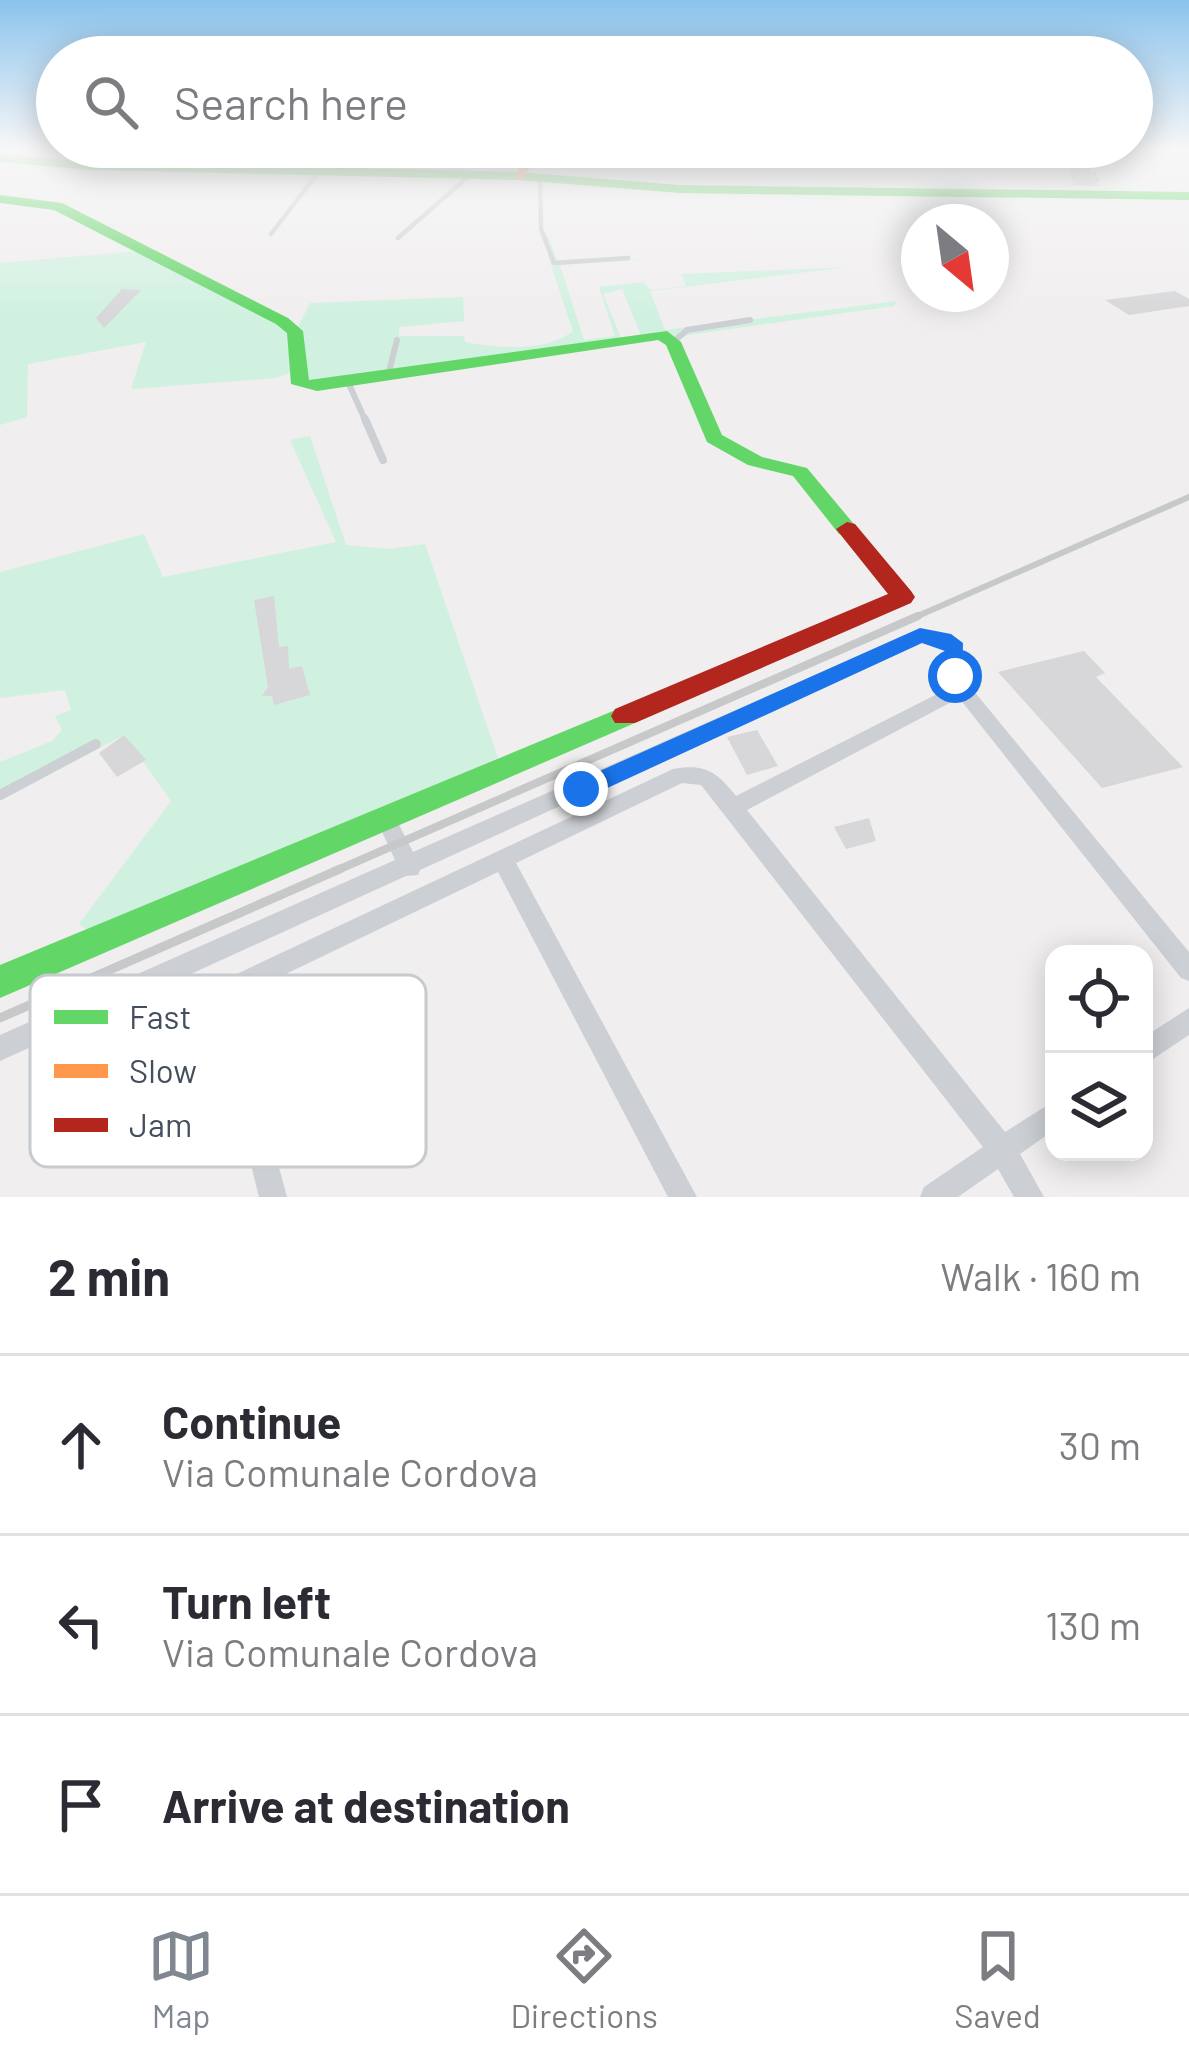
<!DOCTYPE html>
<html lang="en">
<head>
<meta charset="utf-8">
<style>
  :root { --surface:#fff; --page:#f2f2f3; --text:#2b2b33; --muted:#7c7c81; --line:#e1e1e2; --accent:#808790 }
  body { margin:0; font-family:Barlow,sans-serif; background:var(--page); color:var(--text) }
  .controls { position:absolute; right:36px; bottom:36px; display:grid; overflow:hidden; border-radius:24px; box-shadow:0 6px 30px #0003 }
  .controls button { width:108px; height:108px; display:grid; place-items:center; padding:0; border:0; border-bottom:3px solid var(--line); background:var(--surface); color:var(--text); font:60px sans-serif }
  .compass { position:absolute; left:901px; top:204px; width:108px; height:108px; border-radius:50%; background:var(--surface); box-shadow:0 6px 30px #0003; rotate:151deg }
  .stop { position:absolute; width:36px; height:36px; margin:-27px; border:9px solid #1a73e8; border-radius:50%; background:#fff }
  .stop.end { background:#1a73e8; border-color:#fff; box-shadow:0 3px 12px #0008 }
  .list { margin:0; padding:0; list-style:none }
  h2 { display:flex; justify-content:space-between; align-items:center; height:156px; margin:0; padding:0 48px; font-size:51px }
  h2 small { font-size:39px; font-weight:400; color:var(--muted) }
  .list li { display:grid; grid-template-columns:78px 1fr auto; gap:36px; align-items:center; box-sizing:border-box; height:180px; padding:0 48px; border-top:3px solid var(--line) }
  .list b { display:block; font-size:45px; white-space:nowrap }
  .list p { margin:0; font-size:39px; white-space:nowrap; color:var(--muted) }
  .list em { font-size:39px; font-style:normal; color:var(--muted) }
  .icon { flex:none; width:66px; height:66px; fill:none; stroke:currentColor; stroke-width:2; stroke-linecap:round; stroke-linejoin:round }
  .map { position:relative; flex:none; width:1189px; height:1197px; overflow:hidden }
  .search { position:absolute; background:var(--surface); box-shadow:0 6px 30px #0003; left:36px; right:36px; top:36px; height:132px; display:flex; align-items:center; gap:30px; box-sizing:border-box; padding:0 42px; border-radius:66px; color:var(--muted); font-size:45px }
  .sheet { height:696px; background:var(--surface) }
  nav { display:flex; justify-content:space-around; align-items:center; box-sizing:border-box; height:168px; border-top:3px solid var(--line); background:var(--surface); font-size:33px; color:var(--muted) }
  nav a { display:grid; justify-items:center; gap:6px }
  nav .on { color:var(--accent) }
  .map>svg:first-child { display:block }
</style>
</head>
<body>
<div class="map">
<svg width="1189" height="1197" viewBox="0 0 1189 1197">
  <rect width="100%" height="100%" fill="#f0eeee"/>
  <path fill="#d0f1e0" d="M546,231L558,261L651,259L560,265L584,340L615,336L599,287L643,282L651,290L686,286L681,274L849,267L650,291L665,330L897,301L894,306L688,335L673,342L641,335L622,289L603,294L621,338L317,386L294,371L275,378L131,389L146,342L28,364L27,417L0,425V263L149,250L297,329L310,303L463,297L464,321L399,327V336H464L465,342C497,348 545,353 573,331L548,256Z
    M310,436L346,545L389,549L425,544L498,758L93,934L79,924L171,801L124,735L0,801V762L52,741L62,730L55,716L71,710L65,690L0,698V572L144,534L163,577L336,542L290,440Z"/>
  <path fill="#d7d6d9" d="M1065,155L1086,156L1098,186H1074Z
    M122,289L141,290L104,328L96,318Z
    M1175,291L1189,299V306L1129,315L1105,300Z
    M274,596L279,647L288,646L289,669L302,666L310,695L274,705L272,696H262L268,687L254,600Z
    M1084,651L1105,673L1096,677L1183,767L1102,788L998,672Z
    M757,730L778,766L747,775L727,737Z
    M124,735L146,760L117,777L99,753Z
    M869,818L876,841L846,849L834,827Z"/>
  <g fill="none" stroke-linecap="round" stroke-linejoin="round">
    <path stroke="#b7c5c3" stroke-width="3" stroke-dasharray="4.5 3" stroke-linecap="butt" d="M1086,150L1098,181"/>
    <path stroke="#cccfd3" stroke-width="4.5" d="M540,177L541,229L554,263L628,258
      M271,234L320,170
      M398,238L470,175"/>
    <path stroke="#cccfd3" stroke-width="6" d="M673,342L687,330L750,320
      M388,375L397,340
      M348,382L366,422"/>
    <path stroke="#cccfd3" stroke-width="8" d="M365,419L383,460"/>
    <path stroke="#cccfd3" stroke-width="10" d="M0,795L96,744"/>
    <path fill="#cccfd3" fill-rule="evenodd" d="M920,629C987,640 948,649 968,684L1189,952V981L1181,978L959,698L747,810L1005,1132L1054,1101V1130L1020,1154L1044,1197H1014L998,1169L958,1197H920L924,1187L983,1147L701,785L682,783L516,863L697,1197H668L498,872L244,994L238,1017L287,1197H259L214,1017L226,979L673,769C705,763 717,772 736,796L951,687L945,676L946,650L939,644L922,641L420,870L418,875L406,876L0,1061V1035L395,860L379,825L382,819L389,816L396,819L413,852Z
      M1189,1008V1035L1144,1065V1037Z"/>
    <path fill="#63d668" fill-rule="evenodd" d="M0,154L91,162L518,172L680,185L1189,192V200L680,193L518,180L91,170L0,162Z
      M0,195L62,203L288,318L303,331L309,380L667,331L681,342L722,435L762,457L807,468L858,529L847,536L839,534L793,476L748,465L707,442L666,345L658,340L317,391L291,384L287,333L276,324L54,210L0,203Z
      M625,706L635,709L639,716L635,723L0,998V965Z"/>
    <path fill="#ff974d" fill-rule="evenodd" d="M529,150H541L522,179H514Z"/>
    <path fill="#b3261e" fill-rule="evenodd" d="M847,522L855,524L911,591L915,597L911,603L635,723H615L611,716L615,709L888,594L836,529Z"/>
    <path stroke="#c6c8ca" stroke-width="6" d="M911,619L1189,497"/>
    <path stroke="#c6c8ca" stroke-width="8" d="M333,872L918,616"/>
    <path stroke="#c6c8ca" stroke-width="9" d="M0,1018L340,869"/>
  </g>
  <linearGradient id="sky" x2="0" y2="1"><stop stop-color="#8bc3ed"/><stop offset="0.47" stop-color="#f8f7f7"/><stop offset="1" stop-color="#f8f7f7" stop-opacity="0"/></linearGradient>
  <rect width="1189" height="317" fill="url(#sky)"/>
  <path fill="#1a73e8" d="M920,628L951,634L963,643L962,681H947L945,651L922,643L590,796L581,799L569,789L573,783Z"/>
  <rect x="30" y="975" width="396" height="192" rx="18" fill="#fff" stroke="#c7cace" stroke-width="3"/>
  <rect x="54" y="1010" width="54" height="14" fill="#63d668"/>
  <rect x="54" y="1064" width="54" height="14" fill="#ff974d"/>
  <rect x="54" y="1118" width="54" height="14" fill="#b3261e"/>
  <g font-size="33" fill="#434f5d">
    <text x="129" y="1029">Fast</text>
    <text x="129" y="1083">Slow</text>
    <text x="129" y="1137">Jam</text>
  </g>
</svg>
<div class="controls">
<button><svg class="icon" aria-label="locate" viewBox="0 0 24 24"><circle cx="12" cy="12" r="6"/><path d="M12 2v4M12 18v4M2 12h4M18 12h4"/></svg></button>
<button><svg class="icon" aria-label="layers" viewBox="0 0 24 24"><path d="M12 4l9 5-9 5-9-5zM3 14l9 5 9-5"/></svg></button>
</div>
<svg class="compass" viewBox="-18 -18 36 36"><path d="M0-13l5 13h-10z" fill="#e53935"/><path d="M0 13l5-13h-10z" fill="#7c7c81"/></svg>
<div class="stop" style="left:955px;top:676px"></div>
<div class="stop end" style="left:581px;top:789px"></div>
<div class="search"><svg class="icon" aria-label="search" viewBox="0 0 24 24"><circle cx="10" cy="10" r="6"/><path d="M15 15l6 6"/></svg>Search here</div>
</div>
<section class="sheet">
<h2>2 min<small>Walk · 160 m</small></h2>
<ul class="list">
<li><svg class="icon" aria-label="ahead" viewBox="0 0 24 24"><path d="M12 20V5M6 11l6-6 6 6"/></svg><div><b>Continue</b><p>Via Comunale Cordova</p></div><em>30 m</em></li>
<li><svg class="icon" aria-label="left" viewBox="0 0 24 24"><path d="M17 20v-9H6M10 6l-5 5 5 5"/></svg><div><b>Turn left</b><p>Via Comunale Cordova</p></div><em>130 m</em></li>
<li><svg class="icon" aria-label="arrive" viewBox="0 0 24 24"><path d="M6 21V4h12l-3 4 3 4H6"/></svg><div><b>Arrive at destination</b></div></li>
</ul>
</section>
<nav>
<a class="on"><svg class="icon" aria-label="map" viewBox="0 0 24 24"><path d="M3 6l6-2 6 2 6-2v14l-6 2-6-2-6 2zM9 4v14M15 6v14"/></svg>Map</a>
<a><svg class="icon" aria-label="directions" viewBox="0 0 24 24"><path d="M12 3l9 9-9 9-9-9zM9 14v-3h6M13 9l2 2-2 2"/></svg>Directions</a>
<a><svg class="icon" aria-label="saved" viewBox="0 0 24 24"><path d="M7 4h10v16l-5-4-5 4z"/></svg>Saved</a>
</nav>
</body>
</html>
